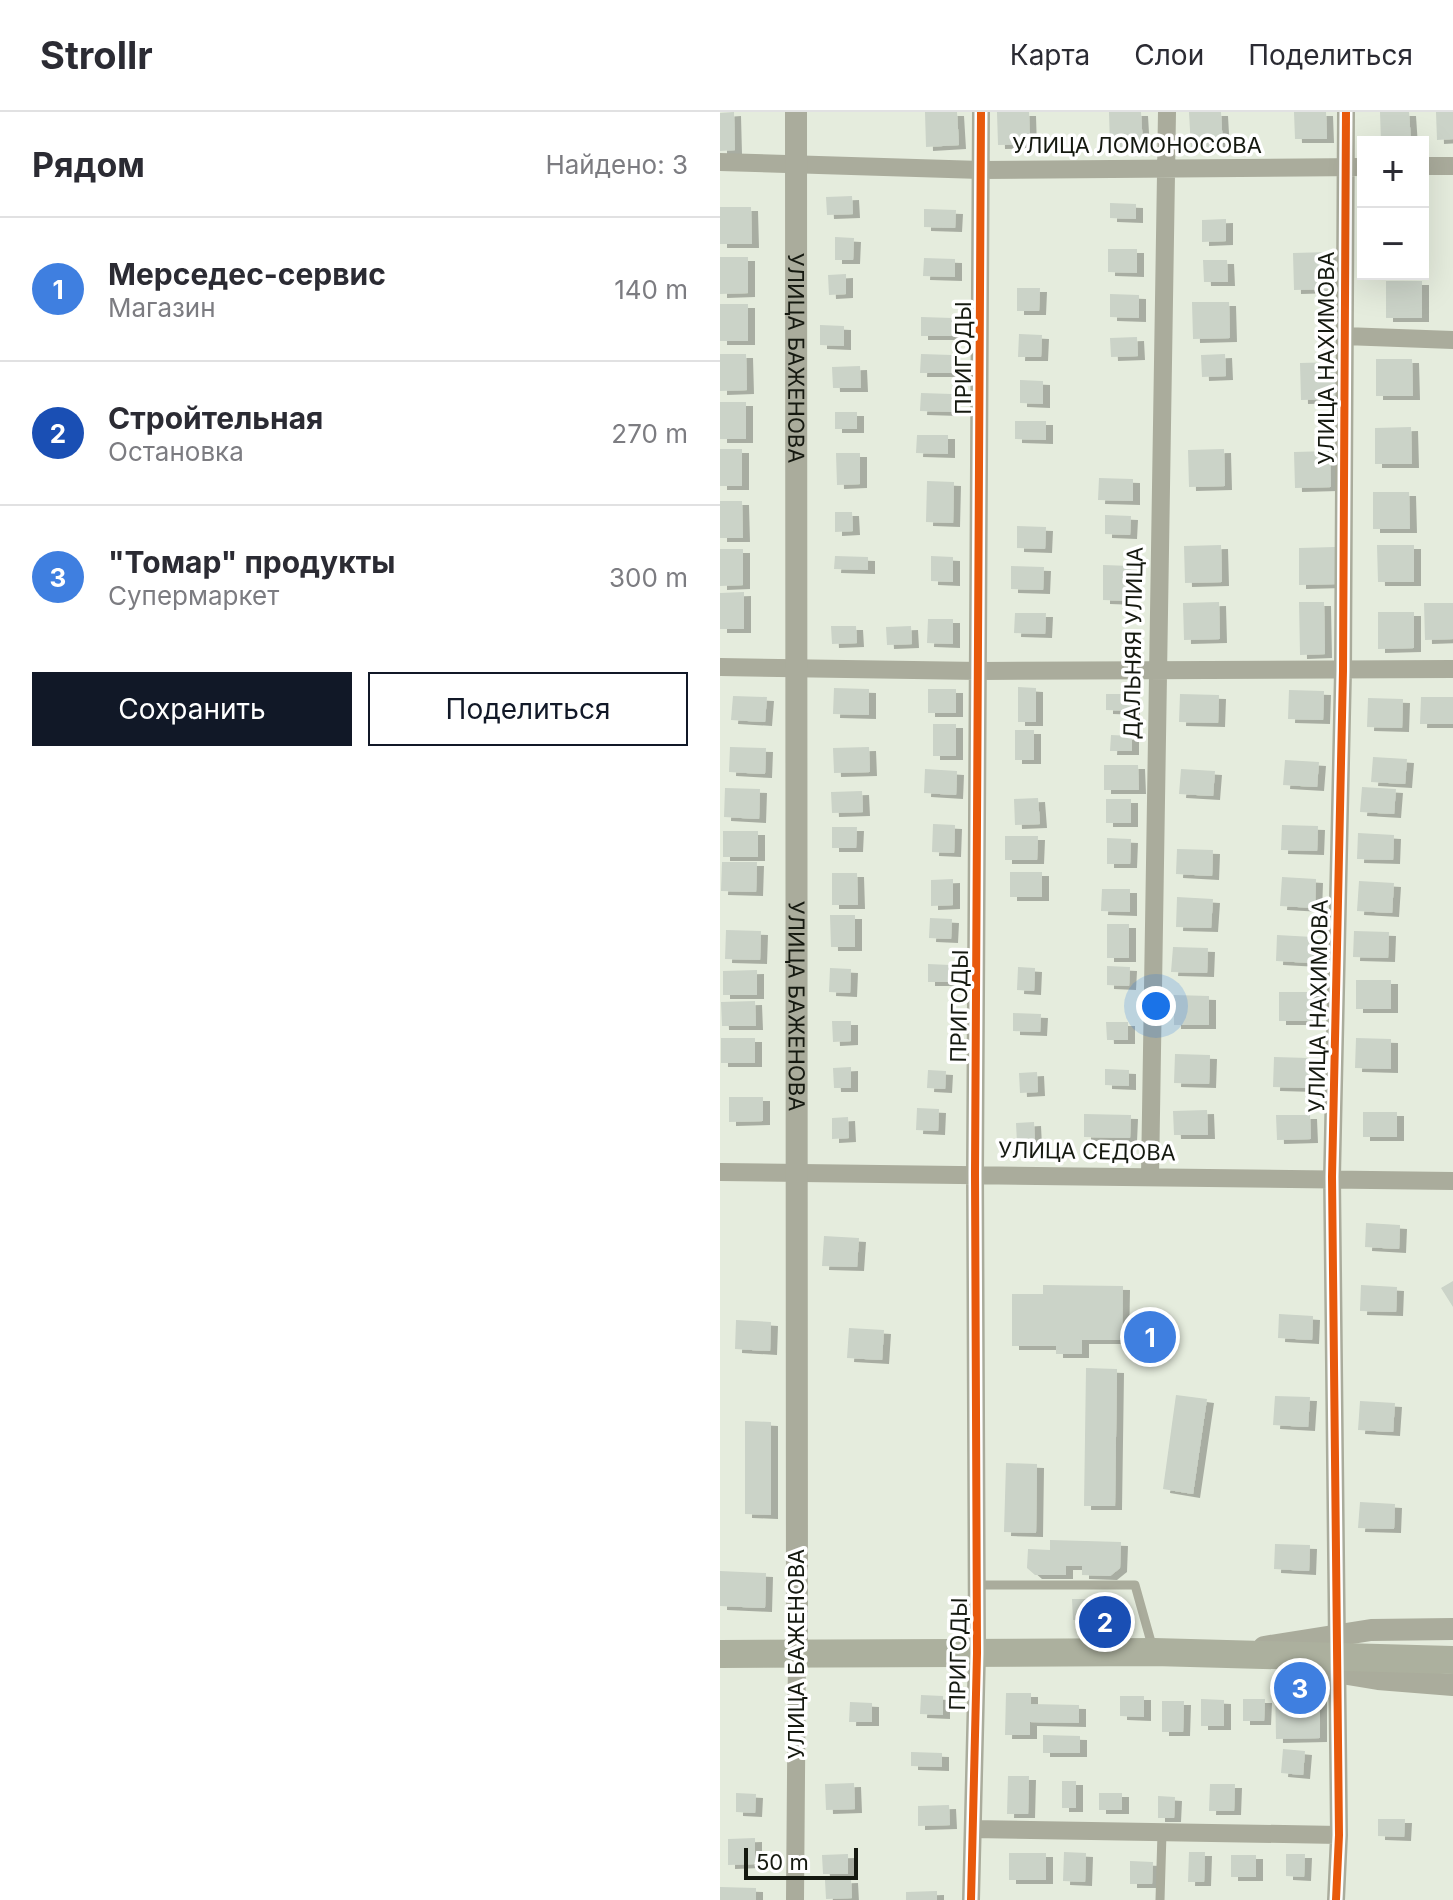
<!DOCTYPE html>
<html lang="ru">
<head>
<meta charset="utf-8">
<style>
  :root { --surface:#fff; --page:#f2f2f3; --text:#2b2b33; --muted:#7c7c81; --line:#e1e1e2; --accent:#111827 }
  body { margin:0; font-family:Inter,sans-serif; background:var(--page); color:var(--text) }
  .controls { position:absolute; right:24px; top:24px; display:grid; overflow:hidden; border-radius:0px; box-shadow:0 8px 32px #0002 }
  .controls button { width:72px; height:72px; display:grid; place-items:center; padding:0; border:0; border-bottom:2px solid var(--line); background:var(--surface); color:var(--text); font:40px sans-serif }
  .scale { position:absolute; left:24px; bottom:20px; width:114px; box-sizing:border-box; padding-left:8px; border:4px solid #151910; border-top:0; font-size:22px; line-height:28px; white-space:nowrap; color:#151910; -webkit-text-stroke:6px #fff; paint-order:stroke }
  .you { position:absolute; left:436px; top:894px; width:28px; height:28px; margin:-20px; border:6px solid #fff; border-radius:50%; background:#1a73e8; box-shadow:0 0 0 12px #1a73e833 }
  .badge { display:grid; place-items:center; width:52px; height:52px; border-radius:50%; background:var(--accent); color:#fff; font-size:26px; font-weight:700 }
  .pin { position:absolute; translate:-50% -50%; border:4px solid #fff; box-shadow:0 2px 8px #0006 }
  .list { margin:0; padding:0; list-style:none }
  h2 { display:flex; justify-content:space-between; align-items:center; height:104px; margin:0; padding:0 32px; font-size:34px }
  h2 small { font-size:26px; font-weight:400; color:var(--muted) }
  .list li { display:grid; grid-template-columns:52px 1fr auto; gap:24px; align-items:center; box-sizing:border-box; height:144px; padding:0 32px; border-top:2px solid var(--line) }
  .list b { display:block; font-size:30px; white-space:nowrap }
  .list p { margin:0; font-size:26px; white-space:nowrap; color:var(--muted) }
  .list em { font-size:26px; font-style:normal; color:var(--muted) }
  .actions { display:flex; gap:16px; padding:24px 32px }
  .actions a { flex:1; padding:18px 0; border:2px solid var(--accent); border-radius:0px; text-align:center; font-size:28px; color:var(--accent) }
  .actions .main { background:var(--accent); color:#fff }
  .map { position:relative; flex:none; width:733px; height:1788px; overflow:hidden }
  header { display:flex; align-items:center; gap:48px; box-sizing:border-box; height:112px; padding:0 40px; background:var(--surface); border-bottom:2px solid var(--line) }
  header strong { font-size:38px }
  nav { display:flex; gap:44px; margin-inline-start:auto; font-size:28px }
  main { display:flex }
  aside { flex:1; background:var(--surface) }
  .map>svg:first-child { display:block }
</style>
</head>
<body>
<header>
<strong>Strollr</strong>
<nav><a>Карта</a><a>Слои</a><a>Поделиться</a></nav>
</header>
<main>
<aside>
<h2>Рядом<small>Найдено: 3</small></h2>
<ul class="list">
<li><span class="badge" style="background:#3f7fe0">1</span><div><b>Мерседес-сервис</b><p>Магазин</p></div><em>140 m</em></li>
<li><span class="badge" style="background:#1a4fb4">2</span><div><b>Стройтельная</b><p>Остановка</p></div><em>270 m</em></li>
<li><span class="badge" style="background:#3f7fe0">3</span><div><b>&quot;Томар&quot; продукты</b><p>Супермаркет</p></div><em>300 m</em></li>
</ul>
<div class="actions"><a class="main">Сохранить</a><a>Поделиться</a></div>
</aside>
<div class="map">
<svg width="733" height="1788" viewBox="0 0 733 1788">
  <defs>
    <filter id="shadow"><feDropShadow dx="7" dy="4" stdDeviation="0" flood-color="#0004"/></filter>
  </defs>
  <rect width="100%" height="100%" fill="#e5ecdd"/>
  <path fill="#cbd3c8" filter="url(#shadow)" d="M14,0L15,38L0,39V1Z
    M205,0H237L239,33L206,35Z
    M277,0H309L310,32L278,33Z
    M389,0H421L423,34L390,36Z
    M469,0H501L503,36L471,37Z
    M574,0H606L607,27H575Z
    M660,0H689L691,30H661Z
    M716,0H733V27L717,28Z
    M132,84L133,102L107,103L106,85Z
    M390,91L416,92V107L390,106Z
    M0,95H31L32,132H0Z
    M204,97L236,98L235,116L204,115Z
    M506,107V129L482,130V108Z
    M115,125L134,126L133,148H115Z
    M388,137H417V161L388,160Z
    M609,140L610,177L574,178L573,141Z
    M0,145H28V181L0,182Z
    M204,146L235,147V165L203,164Z
    M483,148H507L508,170H484Z
    M126,162V182L109,183L108,163Z
    M666,169H702V206H666Z
    M297,176H320L319,199H297Z
    M390,182L419,183V206L390,205Z
    M472,190H509L510,226L473,227Z
    M0,192H28V229H0Z
    M201,205L233,206L232,224H201Z
    M100,213L124,214V234L100,233Z
    M299,222L322,223L321,245H298Z
    M417,225L418,244L391,245L390,226Z
    M0,242H26L27,278L0,279Z
    M201,242L232,243V261H200Z
    M505,242L506,264L482,265L481,243Z
    M656,247H692L693,284H656Z
    M617,250L618,287L581,288L580,251Z
    M140,254L141,276H113L112,255Z
    M300,268L323,269V292L300,291Z
    M201,281L232,282V300L200,299Z
    M0,290H26V327H0Z
    M115,300H137V317H115Z
    M295,309H326V328L295,327Z
    M691,315L692,352H655V316Z
    M197,323H228V342L196,341Z
    M0,337H22V374H0Z
    M504,337L505,374L469,375L468,338Z
    M610,339L611,375L575,376L574,340Z
    M116,341H140V372L117,373Z
    M379,366L413,367V389L378,388Z
    M207,369L234,370L233,411L206,410Z
    M653,380H689L690,417H653Z
    M0,389H22L23,426H0Z
    M115,400H132L133,419L115,420Z
    M385,403L411,404L410,423L385,422Z
    M297,414L326,415L325,437L297,436Z
    M501,433L502,470L465,471L464,434Z
    M657,433H694V470H658Z
    M615,435L616,472L579,473V436Z
    M0,437H23V473L0,474Z
    M115,444L148,445V458L114,457Z
    M211,444L233,445V470L211,469Z
    M383,453L411,454L410,489L383,488Z
    M291,454L324,455L323,478L291,477Z
    M24,480V517H0V481Z
    M499,490L500,527L464,528L463,491Z
    M579,490H604L605,542L580,543Z
    M704,491H733V527L705,528Z
    M658,500H694V536L658,537Z
    M295,501H326L325,522L294,521Z
    M208,507H233V532L207,531Z
    M111,514H136L137,531L112,532Z
    M191,514L192,532L167,533L166,515Z
    M298,575L316,576V610H298Z
    M114,576L149,577V603L113,602Z
    M208,577H236V601H208Z
    M569,578L604,579L603,608L568,607Z
    M386,582H413V599L386,598Z
    M460,582L499,583L498,611L459,610Z
    M13,584L47,585L45,610L11,608Z
    M701,585H733V612H700Z
    M648,586L683,587L682,616L647,615Z
    M213,612H236V644H213Z
    M295,618H314V648H295Z
    M391,623L412,624V639H390Z
    M10,635L46,636L45,662L9,660Z
    M149,635L150,660L114,661L113,636Z
    M653,645L687,647L685,672L651,670Z
    M565,648L599,650L597,675L563,673Z
    M384,653H418L419,678H384Z
    M205,657L237,659L236,683L204,681Z
    M461,657L495,659L493,684L459,682Z
    M642,675L676,677L674,702L640,700Z
    M5,676L40,677L39,707L4,705Z
    M142,679L143,700L112,701L111,680Z
    M318,686L320,712L295,713L294,687Z
    M386,687H411V711H386Z
    M213,712L235,713L234,741L212,740Z
    M562,713L598,714L597,739L561,738Z
    M112,715H137L136,736H112Z
    M3,719H38V745H3Z
    M638,721L674,723L673,748L637,747Z
    M285,724H318L317,748H285Z
    M387,726L411,727L410,752H387Z
    M457,737L493,738L492,764L456,762Z
    M2,750H37L36,780L1,779Z
    M290,760H322V785H290Z
    M112,761H137L138,793H112Z
    M562,765L596,767L595,796L560,794Z
    M233,767V793L211,794V768Z
    M639,769L674,771L672,801L637,799Z
    M382,777H410V800L381,799Z
    M457,785L493,787L491,816L456,815Z
    M110,803H135V835H111Z
    M210,806L232,807L231,827L209,826Z
    M387,812H409V846H387Z
    M6,818L41,819L40,848L5,847Z
    M634,819L669,820L668,846L633,845Z
    M557,823L593,825L592,851L556,849Z
    M453,835L488,836L487,861L451,860Z
    M208,852L230,853L229,870H208Z
    M387,854L410,855L409,874L387,873Z
    M298,855L315,856L314,879L297,878Z
    M110,856L131,857L130,881L109,880Z
    M37,858V883H3V859Z
    M636,868H671V897H636Z
    M559,880H594V909H559Z
    M454,883L489,884V913H454Z
    M35,889L36,914H2L1,890Z
    M293,901L321,902L320,920L293,919Z
    M112,909H131V929L113,930Z
    M386,910H408V928H387Z
    M1,926H35V951H1Z
    M636,926L671,927V957L635,956Z
    M455,942L490,943L489,972L454,971Z
    M554,945L589,946L588,976L553,975Z
    M131,955V976H114L113,956Z
    M385,957L409,958V974L385,973Z
    M208,958L226,959L225,977L207,976Z
    M317,960L318,980L300,981L299,961Z
    M9,985H43V1009L9,1010Z
    M197,996L219,997L218,1019L196,1018Z
    M487,998L488,1023H454L453,999Z
    M643,1000H677V1025H643Z
    M364,1002L411,1003L410,1026L364,1025Z
    M556,1003H590L591,1027L557,1028Z
    M128,1005L129,1026L112,1027V1006Z
    M314,1010L315,1030L297,1031L296,1011Z
    M646,1111L680,1113L679,1137L645,1135Z
    M104,1124L139,1126L137,1155L102,1154Z
    M733,1169V1195L721,1176Z
    M323,1173L403,1174L402,1228H362V1242H336V1234H292V1182H323Z
    M641,1173L677,1175L676,1200L640,1199Z
    M559,1202L593,1204L592,1228L558,1226Z
    M16,1208L51,1210L50,1239L15,1237Z
    M129,1216L164,1218L162,1248L127,1246Z
    M366,1256L397,1257L395,1394H364Z
    M456,1283L487,1287L473,1382L443,1377Z
    M555,1284L590,1285L588,1315L553,1313Z
    M640,1289L675,1291L673,1320L638,1318Z
    M25,1309L51,1310V1403L25,1402Z
    M286,1351L317,1352L316,1421L284,1420Z
    M640,1390L675,1392L674,1417L638,1416Z
    M330,1428L401,1430L400,1456L390,1464L362,1463V1454H346V1463H315L307,1456L308,1437L330,1438Z
    M555,1432L590,1433L589,1459L554,1457Z
    M0,1459L46,1461L45,1496L0,1494Z
    M352,1487H371L372,1507L353,1508Z
    M600,1570V1626L556,1627L555,1571Z
    M286,1581H311V1592L359,1593V1611L310,1610V1623H285Z
    M201,1583L223,1584V1603L200,1602Z
    M400,1584H424V1605L400,1604Z
    M481,1587L504,1588V1614H481Z
    M523,1587H545L544,1609H523Z
    M442,1589H464L463,1620H442Z
    M130,1590L152,1591V1610H129Z
    M323,1623L360,1624V1641H323Z
    M563,1637L585,1639L583,1663L561,1661Z
    M191,1640L222,1641V1655L191,1654Z
    M288,1664H309L308,1702H287Z
    M342,1669H356V1696H342Z
    M134,1671L135,1697L106,1698L105,1672Z
    M490,1672H515L514,1699H489Z
    M16,1681L36,1682L35,1701L16,1700Z
    M379,1681H402V1698H379Z
    M438,1684L455,1685L454,1706H438Z
    M229,1693L230,1713L198,1714V1694Z
    M658,1707H685L684,1725L658,1724Z
    M35,1726V1752L8,1753V1727Z
    M344,1740L366,1741L365,1770L343,1769Z
    M469,1740H485L484,1770H468Z
    M289,1741H326V1768H289Z
    M128,1742V1762H103L102,1743Z
    M566,1742H585L584,1765L566,1764Z
    M511,1743H536V1765H511Z
    M410,1749L433,1750L432,1772H410Z
    M131,1767L132,1786L106,1787L105,1768Z
    M0,1775L36,1776V1788H0Z
    M217,1779V1788H186V1780Z"/>
  <g fill="none" stroke-linecap="round" stroke-linejoin="round">
    <path stroke="#aaac9c" stroke-width="9" d="M257,1473H415L433,1537
      M440,1788L442,1721"/>
    <path stroke="#aaac9c" stroke-width="18" d="M0,50L261,58L643,55
      M703,54H733
      M624,224L733,228
      M0,555L260,559L733,557
      M0,1060L733,1069
      M430,1064L447,0
      M253,1717L619,1723
      M75,1788L77,1542
      M251,1788L257,1541L255,1061L261,0
      M616,1788L619,1723L612,1065L623,559L626,0"/>
    <g stroke="#aaac9c" stroke-width="22">
      <path id="s1" d="M76,0L77,1542"/>
      <path d="M544,1535L651,1518L733,1517"/>
      <path d="M579,1554L658,1567L733,1573"/>
    </g>
    <path stroke="#acb09e" stroke-width="28" d="M0,1542L434,1540L733,1548"/>
    <g stroke="#fff" stroke-width="13">
      <path id="cycleway" d="M251,1788L257,1541L255,1061L261,0
        M616,1788L619,1723L612,1065L623,559L626,0"/>
    </g>
    <use href="#cycleway" stroke="#e8590c" stroke-width="8"/>
  </g>
  <g text-anchor="middle" stroke-width="7" stroke-linejoin="round" paint-order="stroke">
    <g font-size="22" fill="#151910" stroke="#fff">
      <text x="417" y="41">УЛИЦА ЛОМОНОСОВА</text>
      <text dy="8" stroke="none"><textPath href="#s1" startOffset="246">УЛИЦА БАЖЕНОВА</textPath></text>
      <text transform="translate(243 246) rotate(-90)" y="8">ПРИГОДЫ</text>
      <text transform="translate(606 246) rotate(-90)" y="8">УЛИЦА НАХИМОВА</text>
      <text transform="translate(413 531) rotate(-89)" y="8">ДАЛЬНЯЯ УЛИЦА</text>
      <text dy="8" stroke="none"><textPath href="#s1" startOffset="894">УЛИЦА БАЖЕНОВА</textPath></text>
      <text transform="translate(239 894) rotate(-89)" y="8">ПРИГОДЫ</text>
      <text transform="translate(598 894) rotate(-89)" y="8">УЛИЦА НАХИМОВА</text>
      <text transform="translate(367 1039) rotate(1)" y="8">УЛИЦА СЕДОВА</text>
      <text transform="translate(76 1542) rotate(-90)" y="8">УЛИЦА БАЖЕНОВА</text>
      <text transform="translate(238 1542) rotate(-89)" y="8">ПРИГОДЫ</text>
    </g>
  </g>
</svg>
<div class="controls">
<button>+</button>
<button>−</button>
</div>
<div class="scale">50 m</div>
<div class="you"></div>
<div class="pin badge" style="left:430px;top:1225px;background:#3f7fe0">1</div>
<div class="pin badge" style="left:385px;top:1510px;background:#1a4fb4">2</div>
<div class="pin badge" style="left:580px;top:1576px;background:#3f7fe0">3</div>
</div>
</main>
</body>
</html>
